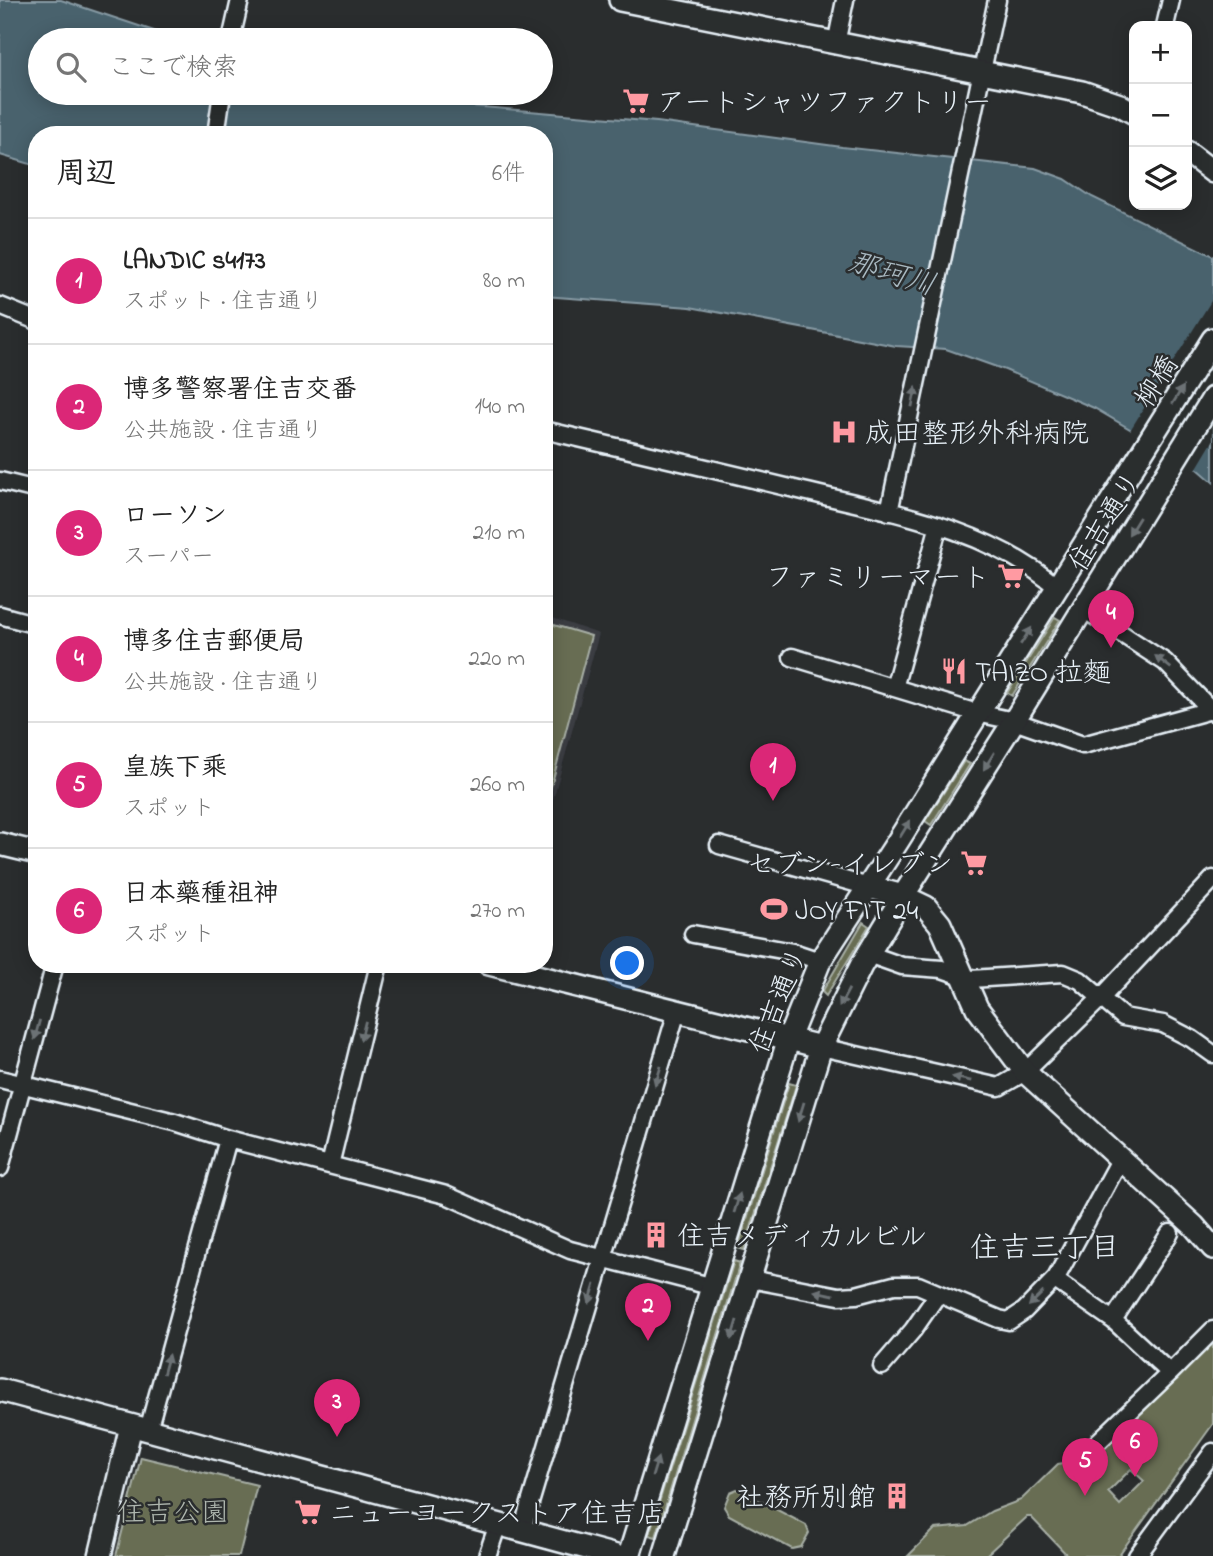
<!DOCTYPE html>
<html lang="ja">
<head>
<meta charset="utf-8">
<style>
  :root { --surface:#fff; --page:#f2f2f2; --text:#222; --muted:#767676; --line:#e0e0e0; --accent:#db2777 }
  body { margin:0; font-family:"Indie Flower","Klee One",sans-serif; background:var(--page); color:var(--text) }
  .controls { position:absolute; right:21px; top:21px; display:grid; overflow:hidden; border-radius:14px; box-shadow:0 4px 18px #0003 }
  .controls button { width:63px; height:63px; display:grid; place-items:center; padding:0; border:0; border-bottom:2px solid var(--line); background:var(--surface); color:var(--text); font:35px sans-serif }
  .you { position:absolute; left:628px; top:964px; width:24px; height:24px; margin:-18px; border:5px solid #fff; border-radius:50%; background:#1a73e8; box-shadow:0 0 0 10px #1a73e833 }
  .badge { display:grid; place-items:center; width:46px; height:46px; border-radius:50%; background:var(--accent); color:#fff; font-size:23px; font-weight:700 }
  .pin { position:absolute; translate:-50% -58px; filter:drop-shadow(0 2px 4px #0008) }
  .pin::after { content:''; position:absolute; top:37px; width:24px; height:21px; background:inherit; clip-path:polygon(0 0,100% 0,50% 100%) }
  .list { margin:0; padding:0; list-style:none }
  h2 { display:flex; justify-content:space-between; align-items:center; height:91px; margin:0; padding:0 28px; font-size:30px }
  h2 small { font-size:23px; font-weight:400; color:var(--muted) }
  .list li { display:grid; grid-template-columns:46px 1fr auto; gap:21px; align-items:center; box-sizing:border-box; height:126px; padding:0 28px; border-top:2px solid var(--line) }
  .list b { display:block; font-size:26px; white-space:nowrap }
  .list p { margin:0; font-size:23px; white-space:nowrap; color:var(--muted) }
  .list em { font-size:23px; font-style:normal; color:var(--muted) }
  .icon { flex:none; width:38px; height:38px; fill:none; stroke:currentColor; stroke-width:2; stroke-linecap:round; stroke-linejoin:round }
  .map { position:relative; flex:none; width:1213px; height:1556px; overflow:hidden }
  .search { position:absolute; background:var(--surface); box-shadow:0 4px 18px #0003; left:28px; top:28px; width:525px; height:77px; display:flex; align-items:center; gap:18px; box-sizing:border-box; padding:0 24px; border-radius:38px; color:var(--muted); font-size:26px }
  .panel { position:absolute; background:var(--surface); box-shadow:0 4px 18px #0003; left:28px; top:126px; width:525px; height:847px; border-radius:28px }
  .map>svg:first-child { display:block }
</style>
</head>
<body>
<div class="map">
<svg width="1213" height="1556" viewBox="0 0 1213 1556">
  <rect width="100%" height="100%" fill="#2a2d2e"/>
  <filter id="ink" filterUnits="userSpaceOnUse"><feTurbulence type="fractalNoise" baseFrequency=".0143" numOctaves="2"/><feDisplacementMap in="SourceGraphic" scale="14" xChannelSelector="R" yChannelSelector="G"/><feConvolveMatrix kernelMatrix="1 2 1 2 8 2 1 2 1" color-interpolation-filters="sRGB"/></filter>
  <g filter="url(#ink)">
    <path fill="#3a3c42" d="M544,615L599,634L544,832Z"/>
    <path fill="#676d53" stroke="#a8afa6" stroke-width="2" fill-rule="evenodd" d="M1055,617L1060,620L1012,696L1007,693Z
      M544,622L591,636L548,798L544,797Z
      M964,761L970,764L931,825L925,821Z
      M863,922L869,926L826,996L822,992Z
      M789,1083L796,1085L744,1250L738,1248Z
      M734,1261L740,1263L656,1537L649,1535Z
      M1213,1338V1424L1118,1556H1068L1031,1517H1027L985,1556H908L935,1529L967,1526L992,1511L1021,1500L1058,1464L1063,1463L1073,1474H1077ZM1131,1469L1144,1481L1120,1505L1108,1492Z
      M141,1457L257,1485L239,1556H116Z
      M737,1489L806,1525L809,1533L801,1547L792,1549L729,1515L724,1507L730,1492Z"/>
    <path fill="#48626d" stroke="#889ba5" stroke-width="2" d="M0,0H61L181,40H40V93H382L470,106L657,122L842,147L1035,168L1065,179L1092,197L1213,256V482L1198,469L1094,408L1005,370L946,349L896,346L690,307L544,296V135H37V166L0,155Z"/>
    <path fill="#2a2d2e" d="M1213,298V441L1195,471L1129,432Z"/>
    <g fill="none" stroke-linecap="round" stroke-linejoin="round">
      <g stroke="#e8f1f8" stroke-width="21">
        <path id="street" d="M1165,26L1171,0
          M231,40L240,0
          M836,44L845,0
          M216,135L222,93
          M0,306L37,321
          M544,430C630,450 717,470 803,491C890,512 987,527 1058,588
          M0,481L37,490
          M889,512L997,0
          M1082,608L1165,662L1213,712
          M0,615L37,625
          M792,657L977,713L1014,721L1083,745L1211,710
          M894,688L939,525
          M719,845L869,887
          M693,934L793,952L820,961
          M868,954L902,966L942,969L971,979L1063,973L1080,980L1123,1017L1163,1024L1192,1039L1213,1054
          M821,1047L999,1087L1025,1072L1101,998L1213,879
          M0,1079L175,1122L228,1139L446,1195L570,1250L710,1286
          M330,1165L379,964
          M0,1168L55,964
          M750,1279L839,1296L856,1295L894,1285H918L999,1319L1009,1321L1024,1311L1056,1278L1121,1158
          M1055,1280L1114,1321L1170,1373L1213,1330
          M1113,1320L1170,1233
          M882,1366L913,1330L938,1294
          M148,1430L228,1139
          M1079,1460L1170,1373
          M522,1530L677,1011
          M487,1556L498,1524
          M1137,1556L1213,1452"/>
      </g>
      <g stroke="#e8f1f8" stroke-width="26">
        <path id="secondary" d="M620,0L1082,92L1120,105L1134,113
          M1187,152L1213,172
          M0,844L37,853
          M869,887L903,896L926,907L940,924L977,1008L1025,1072L1194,1226L1213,1248
          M489,964L821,1047
          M0,1390L616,1556
          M100,1556L131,1426
          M629,1556L789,1038L820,961L898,841L1213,339
          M664,1556L821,1047L861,966L903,896L1014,721L1213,398"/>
      </g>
      <use href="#street" stroke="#2a2d2e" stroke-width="16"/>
      <use href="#secondary" stroke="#2a2d2e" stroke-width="21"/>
    </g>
    <defs><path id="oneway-solid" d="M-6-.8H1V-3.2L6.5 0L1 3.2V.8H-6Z" transform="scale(1.75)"/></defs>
    <g fill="#6c7275">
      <use href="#oneway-solid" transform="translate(1178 395) rotate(-58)"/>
      <use href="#oneway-solid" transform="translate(914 397) rotate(-78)"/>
      <use href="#oneway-solid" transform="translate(1134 526) rotate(122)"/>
      <use href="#oneway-solid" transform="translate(1026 636) rotate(-57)"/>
      <use href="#oneway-solid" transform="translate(1163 662) rotate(-142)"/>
      <use href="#oneway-solid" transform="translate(989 761) rotate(122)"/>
      <use href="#oneway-solid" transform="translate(905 829) rotate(-58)"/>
      <use href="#oneway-solid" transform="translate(844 998) rotate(118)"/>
      <use href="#oneway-solid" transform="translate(37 1030) rotate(105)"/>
      <use href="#oneway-solid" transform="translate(363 1031) rotate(104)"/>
      <use href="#oneway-solid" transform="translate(658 1076) rotate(107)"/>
      <use href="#oneway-solid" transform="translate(962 1079) rotate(-167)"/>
      <use href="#oneway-solid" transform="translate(801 1112) rotate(107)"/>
      <use href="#oneway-solid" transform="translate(737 1203) rotate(-73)"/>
      <use href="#oneway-solid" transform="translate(824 1293) rotate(-169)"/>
      <use href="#oneway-solid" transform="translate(592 1294) rotate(107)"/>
      <use href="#oneway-solid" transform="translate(1036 1299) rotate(136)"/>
      <use href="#oneway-solid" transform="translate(734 1330) rotate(107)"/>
      <use href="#oneway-solid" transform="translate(166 1364) rotate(-75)"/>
      <use href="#oneway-solid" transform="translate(655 1467) rotate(-73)"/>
    </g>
  </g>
  <defs>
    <g id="supermarket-bare" transform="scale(2.1)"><path d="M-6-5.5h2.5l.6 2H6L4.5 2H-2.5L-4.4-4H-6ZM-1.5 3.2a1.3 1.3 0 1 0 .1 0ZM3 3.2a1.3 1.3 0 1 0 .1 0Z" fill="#ff9aa2" stroke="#2a2d2e" stroke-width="2.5" paint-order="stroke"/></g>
    <g id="hospital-bare" transform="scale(2.1)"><path d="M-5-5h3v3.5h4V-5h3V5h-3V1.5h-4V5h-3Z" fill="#ff9aa2" stroke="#2a2d2e" stroke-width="2.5" paint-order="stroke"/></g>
    <g id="restaurant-bare" transform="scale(2.1)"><path d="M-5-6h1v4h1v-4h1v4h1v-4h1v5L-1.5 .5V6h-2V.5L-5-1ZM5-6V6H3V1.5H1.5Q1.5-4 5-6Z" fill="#ff9aa2" stroke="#2a2d2e" stroke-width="2.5" paint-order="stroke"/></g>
    <g id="stadium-bare" transform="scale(2.1)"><path d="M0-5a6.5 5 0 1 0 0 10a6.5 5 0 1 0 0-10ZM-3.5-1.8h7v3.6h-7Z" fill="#ff9aa2" stroke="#2a2d2e" stroke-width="2.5" paint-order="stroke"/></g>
    <g id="building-bare" transform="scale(2.1)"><path d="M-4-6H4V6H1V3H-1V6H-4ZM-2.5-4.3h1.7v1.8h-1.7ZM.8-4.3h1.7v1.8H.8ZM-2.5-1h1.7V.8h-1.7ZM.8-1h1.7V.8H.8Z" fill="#ff9aa2" stroke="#2a2d2e" stroke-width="2.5" paint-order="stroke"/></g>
  </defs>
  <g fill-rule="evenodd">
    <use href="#supermarket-bare" x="636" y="101"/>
    <use href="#hospital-bare" x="844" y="432"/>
    <use href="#supermarket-bare" x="1011" y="576"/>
    <use href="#restaurant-bare" x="954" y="671"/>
    <use href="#supermarket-bare" x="974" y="863"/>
    <use href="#stadium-bare" x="774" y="909"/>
    <use href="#building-bare" x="656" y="1235"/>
    <use href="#building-bare" x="897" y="1496"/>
    <use href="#supermarket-bare" x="308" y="1512"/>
  </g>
  <g text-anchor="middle" stroke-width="5" stroke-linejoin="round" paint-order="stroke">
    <g font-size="28" fill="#e8f1f8" stroke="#2a2d2e" text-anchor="start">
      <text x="657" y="111">アートシャツファクトリー</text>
      <text x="865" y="442">成田整形外科病院</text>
      <text x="990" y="586" text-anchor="end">ファミリーマート</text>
      <text x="975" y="681">TAIZO 拉麵</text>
      <text x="953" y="873" text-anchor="end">セブン-イレブン</text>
      <text x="795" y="919">JOY FIT 24</text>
      <text x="677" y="1245">住吉メディカルビル</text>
      <text x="876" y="1506" text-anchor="end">社務所別館</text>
      <text x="329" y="1522">ニューヨークストア住吉店</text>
    </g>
    <g font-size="28" fill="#e8f1f8" stroke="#2a2d2e">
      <text transform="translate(1155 381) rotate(-58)" y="10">柳橋</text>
      <text transform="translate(1104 521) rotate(-58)" y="10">住吉通り</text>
      <text transform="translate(777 1000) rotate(-68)" y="10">住吉通り</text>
    </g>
    <g font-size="28" fill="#aeb6ae" stroke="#2a2d2e">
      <text x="173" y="1521">住吉公園</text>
    </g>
    <g font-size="30" font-style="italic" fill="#a8b8c0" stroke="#2a2d2e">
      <text transform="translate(892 273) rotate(16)" y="10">那珂川</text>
    </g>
    <g font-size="30" fill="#e8f1f8" stroke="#2a2d2e">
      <text x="1045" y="1257">住吉三丁目</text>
    </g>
  </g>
</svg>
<div class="controls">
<button>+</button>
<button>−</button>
<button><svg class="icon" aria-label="layers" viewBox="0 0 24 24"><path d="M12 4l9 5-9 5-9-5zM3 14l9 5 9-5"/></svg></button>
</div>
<div class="you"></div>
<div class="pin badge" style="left:773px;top:801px">1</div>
<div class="pin badge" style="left:648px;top:1341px">2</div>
<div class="pin badge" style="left:337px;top:1437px">3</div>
<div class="pin badge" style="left:1111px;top:648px">4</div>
<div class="pin badge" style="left:1085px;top:1496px">5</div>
<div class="pin badge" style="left:1135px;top:1477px">6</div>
<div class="search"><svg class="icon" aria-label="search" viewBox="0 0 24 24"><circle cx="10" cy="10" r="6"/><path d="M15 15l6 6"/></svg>ここで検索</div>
<section class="panel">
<h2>周辺<small>6件</small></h2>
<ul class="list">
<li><span class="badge">1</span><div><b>LANDIC s4173</b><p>スポット · 住吉通り</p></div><em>80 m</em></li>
<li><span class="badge">2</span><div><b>博多警察署住吉交番</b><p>公共施設 · 住吉通り</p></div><em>140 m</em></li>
<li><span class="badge">3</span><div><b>ローソン</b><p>スーパー</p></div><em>210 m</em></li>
<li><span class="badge">4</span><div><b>博多住吉郵便局</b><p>公共施設 · 住吉通り</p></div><em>220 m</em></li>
<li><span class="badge">5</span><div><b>皇族下乘</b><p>スポット</p></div><em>260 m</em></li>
<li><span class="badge">6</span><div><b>日本藥種祖神</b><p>スポット</p></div><em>270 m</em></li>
</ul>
</section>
</div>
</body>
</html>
